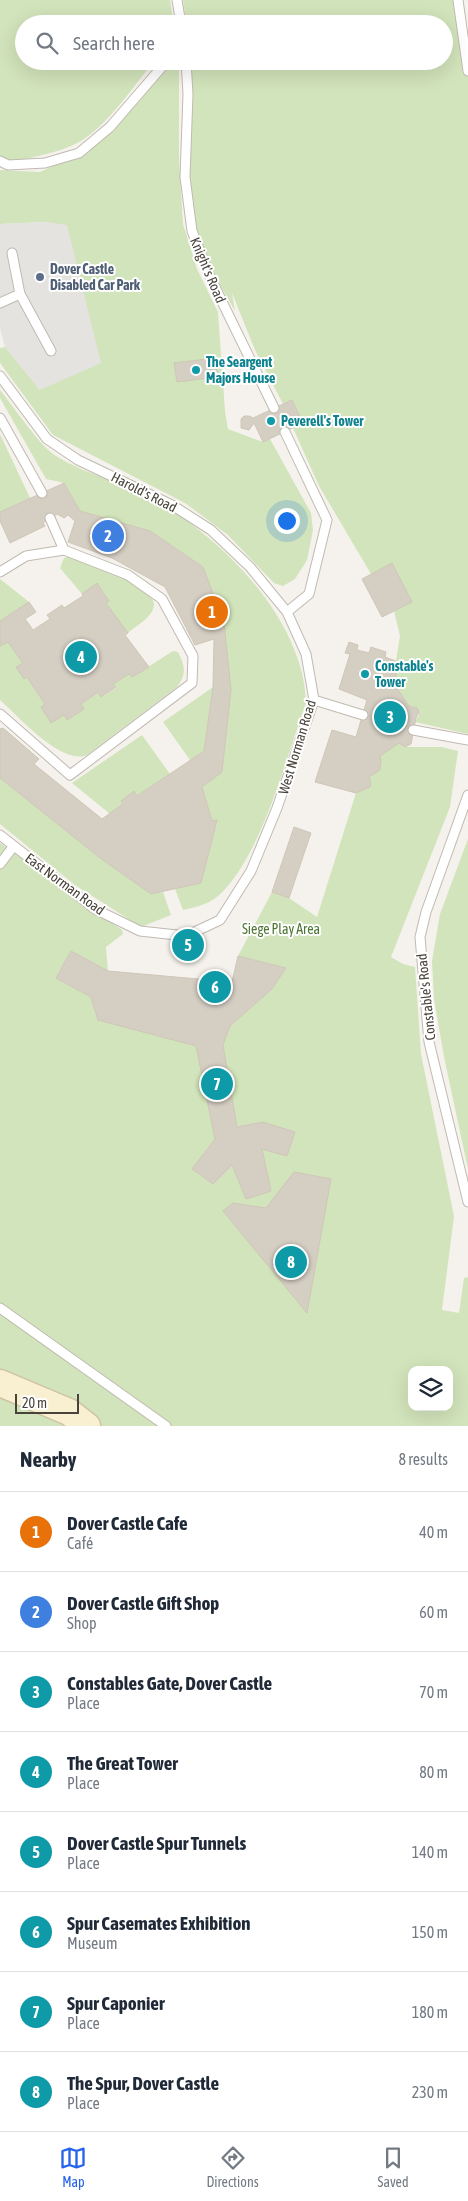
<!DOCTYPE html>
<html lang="en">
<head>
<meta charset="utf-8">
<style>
  :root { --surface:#fff; --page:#f2f2f3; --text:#1f2937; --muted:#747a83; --line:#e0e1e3; --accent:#2563eb }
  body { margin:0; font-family:"Asap Condensed",sans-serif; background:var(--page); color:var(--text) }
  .controls { position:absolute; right:15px; bottom:15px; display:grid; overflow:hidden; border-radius:10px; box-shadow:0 5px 20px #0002 }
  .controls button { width:45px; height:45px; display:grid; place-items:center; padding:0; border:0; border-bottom:1px solid var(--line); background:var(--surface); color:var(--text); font:25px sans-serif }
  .scale { position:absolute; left:15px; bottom:12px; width:64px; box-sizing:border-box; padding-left:5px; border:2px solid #49433b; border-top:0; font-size:14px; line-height:18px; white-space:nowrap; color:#49433b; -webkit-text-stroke:4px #fff; paint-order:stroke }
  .you { position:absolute; left:286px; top:520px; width:18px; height:18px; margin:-12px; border:4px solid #fff; border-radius:50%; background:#1a73e8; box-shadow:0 0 0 8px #1a73e833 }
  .badge { display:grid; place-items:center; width:32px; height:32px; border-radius:50%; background:var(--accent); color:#fff; font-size:16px; font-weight:700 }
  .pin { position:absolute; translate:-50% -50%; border:2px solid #fff; box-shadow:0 1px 5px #0006 }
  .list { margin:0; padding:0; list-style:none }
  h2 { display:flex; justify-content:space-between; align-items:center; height:65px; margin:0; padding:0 20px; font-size:21px }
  h2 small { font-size:16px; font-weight:400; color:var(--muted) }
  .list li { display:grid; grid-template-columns:32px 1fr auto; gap:15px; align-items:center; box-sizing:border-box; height:80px; padding:0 20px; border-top:1px solid var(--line) }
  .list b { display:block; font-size:19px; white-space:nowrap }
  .list p { margin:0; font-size:16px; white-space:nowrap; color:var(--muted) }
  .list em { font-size:16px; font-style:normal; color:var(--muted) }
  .icon { flex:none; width:28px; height:28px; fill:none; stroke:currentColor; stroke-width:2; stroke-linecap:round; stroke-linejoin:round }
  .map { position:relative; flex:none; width:468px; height:1426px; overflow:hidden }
  .search { position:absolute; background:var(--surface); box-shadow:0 5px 20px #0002; left:15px; right:15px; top:15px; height:55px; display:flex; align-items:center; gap:12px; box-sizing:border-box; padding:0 18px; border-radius:28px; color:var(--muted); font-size:19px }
  .sheet { height:705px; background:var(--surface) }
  nav { display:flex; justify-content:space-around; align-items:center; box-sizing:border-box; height:70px; border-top:1px solid var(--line); background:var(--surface); font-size:14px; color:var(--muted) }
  nav a { display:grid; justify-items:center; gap:2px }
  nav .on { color:var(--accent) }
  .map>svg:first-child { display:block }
</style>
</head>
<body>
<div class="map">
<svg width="468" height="1426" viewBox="0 0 468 1426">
  <rect width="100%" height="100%" fill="#f5f2ed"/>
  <path fill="#d2e4bb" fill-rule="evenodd" d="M0,0H170L174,24H24V61H154C133,87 102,134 71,146C49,155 24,159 0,164Z
    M183,0H458L468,71V734L415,722L419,715L418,710L413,706H409L396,687V661L400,636L394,611L412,602L392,564L371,574L319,486L293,428L303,423L292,400L283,404L255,350L232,293L235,311C221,286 204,260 197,232C183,176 194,118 191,61H444V24H187Z
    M171,61H179V159L183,224L197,269L218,312L225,411L228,429L263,442L270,439L311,513L313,530L307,560L295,579L283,586L274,583L228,535L185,503L53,435L0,363V348L5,347L40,390L47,222L0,224V170L40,172L60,163L80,158L111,132Z
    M0,390C13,406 39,444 53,454C81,473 117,480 147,496C218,533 304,618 306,703C286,758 261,858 218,896C208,905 195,907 183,910L175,889L201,883L217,820L212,821L202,787L222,772L231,690L224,623L203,567L150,531L80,511L64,483L46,479L0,398Z
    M0,434L30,498L0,512Z
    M70,556C85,561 156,587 154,605C153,617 136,626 128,633L106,603L109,601L98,584L82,594L60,568L64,558Z
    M0,579L29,602L25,619L31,626L18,635L50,694L67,720L84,709L81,704L98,692L102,697L116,688L113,684L129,674L132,677L173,651L178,652C185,666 187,674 177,687L87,755C62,766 18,716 0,700Z
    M213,687L204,751L190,760L163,722Z
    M142,735L170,774L137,796L134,791L121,801L123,804L110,814L72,783Z
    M399,743L405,747H442L458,751L450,807L391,957L403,964L415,967L421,1054L454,1216L442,1310L459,1313L464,1278L468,1277V1426H0V843L122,930L123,934L106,947L108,971L71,951L56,978L91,997L99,1020L196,1046L215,1139L192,1169L213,1184L232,1165L246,1198L262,1149L263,1122L237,1127L223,1045L230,1026L272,989L286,968L238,956L272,892L289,898L317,917L356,793L370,787L371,783L369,777L380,770L381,760L380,756ZM412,1370H449V1407H412Z
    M0,778L100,858L151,894L163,892L171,915L141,927L75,885L0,824Z
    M468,839V1169L444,1057L434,999L432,961L440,914Z"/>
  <path fill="#e4e3e0" d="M47,222L67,225L101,363L40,390L5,347L0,328V224Z"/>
  <path fill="#d5cec3" stroke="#cfc6b7" d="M215,358L218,377L177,382L174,363Z
    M292,400L303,423L263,442L254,423L249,430L241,428V419L244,416H249L253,418Z
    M64,483L80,511L150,531L203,567L224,623L231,690L222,772L202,787L212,821L217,820L201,883L151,894L100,858L0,778V729L3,728L39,759L34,764L102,819L123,804L121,801L134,791L137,796L204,751L213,687L214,639L195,645L165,587L112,558L68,542L75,521L68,515L64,518L57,514L43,523L45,526L10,543L0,521V512Z
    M392,563L412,602L382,617L362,579Z
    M97,583L109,601L106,603L128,633L125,635L149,667L132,677L129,674L113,684L116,687L101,697L98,692L81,704L84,709L67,720L64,715L51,723L41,707L45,704L27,677L24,679L16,667L23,663L8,642L0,646V621L29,602L36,612L25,619L33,630L50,619L47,615L62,605L64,608L83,596L82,594Z
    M349,642L358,645L357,650L369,653L371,647L386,652L385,657L396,661V687L409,706L417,708L419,712L416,718L411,744L405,747L399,743L380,756L381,760L380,770L369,777L371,783L370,787L356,793L315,782L332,730L356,737L367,700L339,689L350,654L345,653Z
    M294,827L311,833L289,898L272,892Z
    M71,951L108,971L232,982L238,956L286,968L272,989L230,1026L223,1045L237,1127L263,1122L295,1132L287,1156L262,1149L271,1191L246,1199L232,1165L213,1184L192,1169L215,1139L196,1046L98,1020L91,997L56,978Z
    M294,1172L331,1179L307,1313L223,1211L233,1203L266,1208Z"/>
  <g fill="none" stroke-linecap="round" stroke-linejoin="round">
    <g stroke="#c0bab0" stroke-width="11">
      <path id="lane" d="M177,0L181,24
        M458,0L468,71
        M186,61L188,94L185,177L192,231L210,277L274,408
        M0,161L8,165L45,163L79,153L110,127L167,61
        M12,253L20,294
        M0,303L20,294L51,351
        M0,376L47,439L78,460L172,505L211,530L250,567L287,612
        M0,418L42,493
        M50,518L64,550
        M0,572L26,556L64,550L128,575L162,599L193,656L192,683L70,775L0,714
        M314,700L363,715
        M413,730L468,740
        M468,795L426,912L420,937L429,1042L468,1202
        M0,835L95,909L140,931L186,936L220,920L251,871L277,808L314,700L306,654L287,612L309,594L327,520L285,432
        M0,864L13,847
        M0,1308L166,1426"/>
    </g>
    <g stroke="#cfc3a2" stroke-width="29">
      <path id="secondary" d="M0,1383L69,1412L87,1426"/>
    </g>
    <use href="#lane" stroke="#fff" stroke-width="9"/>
    <use href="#secondary" stroke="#f9f0d2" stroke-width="26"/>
  </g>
  <circle fill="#5c6f8a" stroke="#fff" stroke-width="2" cx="40" cy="277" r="5"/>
  <g fill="#0f9aa8" stroke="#fff" stroke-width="2">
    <circle cx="196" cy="370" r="5"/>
    <circle cx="271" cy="421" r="5"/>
    <circle cx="365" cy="674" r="5"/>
  </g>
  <g text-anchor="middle" stroke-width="4" stroke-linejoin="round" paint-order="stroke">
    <g font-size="14" font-weight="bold" fill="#4e5e75" stroke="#fff" text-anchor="start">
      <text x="50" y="274">Dover Castle<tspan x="50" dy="16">Disabled Car Park</tspan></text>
    </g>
    <g font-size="14" fill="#49433b" stroke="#fff">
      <text transform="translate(208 270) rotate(67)" y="5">Knight's Road</text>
      <text transform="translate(144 492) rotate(27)" y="5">Harold's Road</text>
      <text transform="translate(297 747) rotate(-73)" y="5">West Norman Road</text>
      <text transform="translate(65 884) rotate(36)" y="5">East Norman Road</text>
      <text transform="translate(426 997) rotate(-96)" y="5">Constable's Road</text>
    </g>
    <g font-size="14" font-weight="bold" fill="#0d838f" stroke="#fff" text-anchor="start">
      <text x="206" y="367">The Seargent<tspan x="206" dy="16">Majors House</tspan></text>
      <text x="281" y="426">Peverell's Tower</text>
      <text x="375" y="671">Constable's<tspan x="375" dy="16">Tower</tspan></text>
    </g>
    <g font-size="14" fill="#4d7533" stroke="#fff">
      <text x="281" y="934">Siege Play Area</text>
    </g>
  </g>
</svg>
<div class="controls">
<button><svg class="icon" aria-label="layers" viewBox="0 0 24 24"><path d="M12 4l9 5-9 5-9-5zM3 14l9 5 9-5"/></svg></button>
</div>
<div class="scale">20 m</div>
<div class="you"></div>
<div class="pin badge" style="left:212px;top:612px;background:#e8710a">1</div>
<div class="pin badge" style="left:108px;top:536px;background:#3f7fe0">2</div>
<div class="pin badge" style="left:390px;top:717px;background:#0f9aa8">3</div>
<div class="pin badge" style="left:81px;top:657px;background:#0f9aa8">4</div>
<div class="pin badge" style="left:188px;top:945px;background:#0f9aa8">5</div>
<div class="pin badge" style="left:215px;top:987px;background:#0f9aa8">6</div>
<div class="pin badge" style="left:217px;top:1084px;background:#0f9aa8">7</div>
<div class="pin badge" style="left:291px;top:1262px;background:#0f9aa8">8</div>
<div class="search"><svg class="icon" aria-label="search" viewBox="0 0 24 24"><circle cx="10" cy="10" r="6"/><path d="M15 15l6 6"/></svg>Search here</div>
</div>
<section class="sheet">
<h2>Nearby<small>8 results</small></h2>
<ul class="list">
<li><span class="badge" style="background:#e8710a">1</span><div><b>Dover Castle Cafe</b><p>Café</p></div><em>40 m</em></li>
<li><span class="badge" style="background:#3f7fe0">2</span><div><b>Dover Castle Gift Shop</b><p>Shop</p></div><em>60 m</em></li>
<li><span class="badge" style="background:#0f9aa8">3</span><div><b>Constables Gate, Dover Castle</b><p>Place</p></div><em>70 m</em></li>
<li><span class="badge" style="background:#0f9aa8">4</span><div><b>The Great Tower</b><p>Place</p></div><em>80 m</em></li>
<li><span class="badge" style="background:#0f9aa8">5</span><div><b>Dover Castle Spur Tunnels</b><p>Place</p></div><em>140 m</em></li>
<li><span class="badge" style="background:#0f9aa8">6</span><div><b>Spur Casemates Exhibition</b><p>Museum</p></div><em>150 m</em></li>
<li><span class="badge" style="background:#0f9aa8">7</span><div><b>Spur Caponier</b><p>Place</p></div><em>180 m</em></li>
<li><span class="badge" style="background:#0f9aa8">8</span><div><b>The Spur, Dover Castle</b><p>Place</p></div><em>230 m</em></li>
</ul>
</section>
<nav>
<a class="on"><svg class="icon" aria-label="map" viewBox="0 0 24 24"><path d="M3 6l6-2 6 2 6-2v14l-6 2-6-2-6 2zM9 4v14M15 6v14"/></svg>Map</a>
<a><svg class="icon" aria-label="directions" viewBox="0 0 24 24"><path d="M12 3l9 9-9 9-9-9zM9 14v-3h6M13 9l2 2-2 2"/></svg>Directions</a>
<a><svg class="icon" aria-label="saved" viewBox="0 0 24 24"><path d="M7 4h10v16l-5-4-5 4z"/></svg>Saved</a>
</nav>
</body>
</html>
